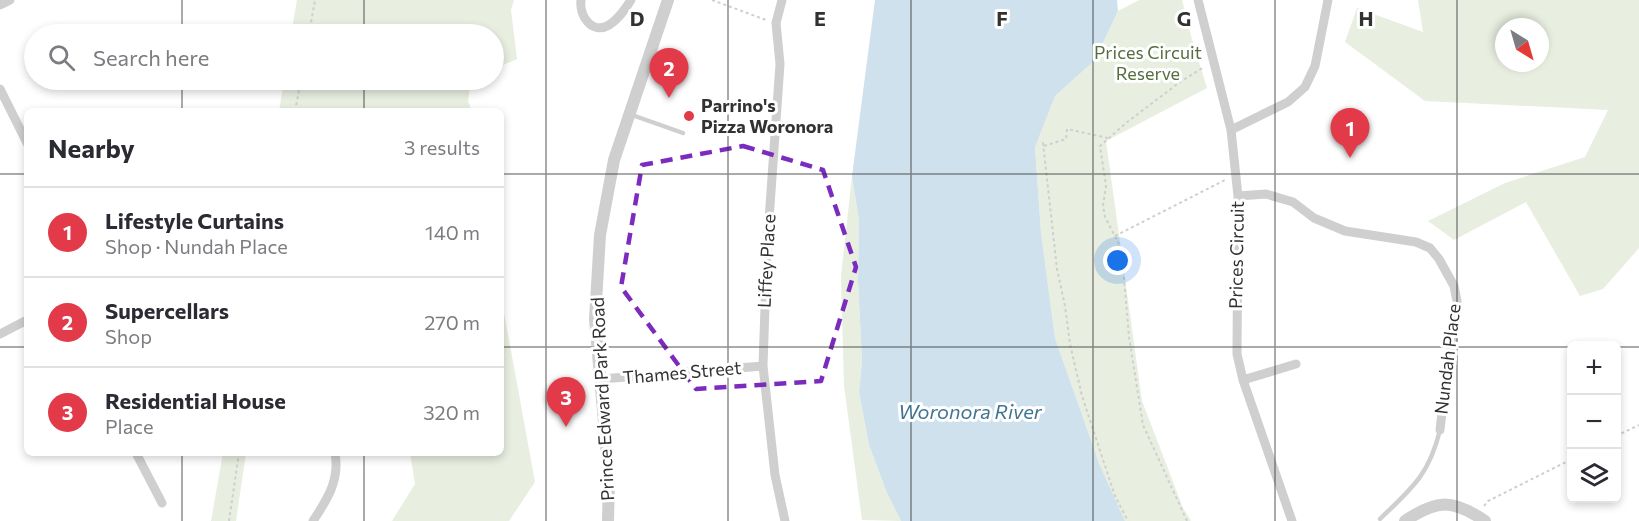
<!DOCTYPE html>
<html lang="en">
<head>
<meta charset="utf-8">
<style>
  :root { --surface:#fff; --page:#f2f2f3; --text:#2b2b33; --muted:#7c7c81; --line:#e1e1e2; --accent:#e23a48 }
  body { margin:0; font-family:Commissioner,sans-serif; background:var(--page); color:var(--text) }
  .controls { position:absolute; right:18px; bottom:18px; display:grid; overflow:hidden; border-radius:9px; box-shadow:0 3px 9px #0003 }
  .controls button { width:54px; height:54px; display:grid; place-items:center; padding:0; border:0; border-bottom:2px solid var(--line); background:var(--surface); color:var(--text); font:30px sans-serif }
  .compass { position:absolute; left:1495px; top:18px; width:54px; height:54px; border-radius:50%; background:var(--surface); box-shadow:0 3px 9px #0003; rotate:143deg }
  .you { position:absolute; left:1118px; top:261px; width:21px; height:21px; margin:-15px; border:4px solid #fff; border-radius:50%; background:#1a73e8; box-shadow:0 0 0 9px #1a73e833 }
  .badge { display:grid; place-items:center; width:39px; height:39px; border-radius:50%; background:var(--accent); color:#fff; font-size:20px; font-weight:700 }
  .pin { position:absolute; translate:-50% -50px; filter:drop-shadow(0 2px 3px #0008) }
  .pin::after { content:''; position:absolute; top:32px; width:21px; height:18px; background:inherit; clip-path:polygon(0 0,100% 0,50% 100%) }
  .list { margin:0; padding:0; list-style:none }
  h2 { display:flex; justify-content:space-between; align-items:center; height:78px; margin:0; padding:0 24px; font-size:26px }
  h2 small { font-size:20px; font-weight:400; color:var(--muted) }
  .list li { display:grid; grid-template-columns:39px 1fr auto; gap:18px; align-items:center; box-sizing:border-box; height:90px; padding:0 24px; border-top:2px solid var(--line) }
  .list b { display:block; font-size:22px; white-space:nowrap }
  .list p { margin:0; font-size:20px; white-space:nowrap; color:var(--muted) }
  .list em { font-size:20px; font-style:normal; color:var(--muted) }
  .icon { flex:none; width:33px; height:33px; fill:none; stroke:currentColor; stroke-width:2; stroke-linecap:round; stroke-linejoin:round }
  .map { position:relative; flex:none; width:1639px; height:521px; overflow:hidden }
  .search { position:absolute; background:var(--surface); box-shadow:0 3px 9px #0003; left:24px; top:24px; width:480px; height:66px; display:flex; align-items:center; gap:15px; box-sizing:border-box; padding:0 21px; border-radius:33px; color:var(--muted); font-size:22px }
  .panel { position:absolute; background:var(--surface); box-shadow:0 3px 9px #0003; left:24px; top:108px; width:480px; height:348px; border-radius:9px }
  .map>svg:first-child { display:block }
</style>
</head>
<body>
<div class="map">
<svg width="1639" height="521" viewBox="0 0 1639 521">
  <rect width="100%" height="100%" fill="#fff"/>
  <path fill="#e8eee0" fill-rule="evenodd" d="M297,0H514L511,10L517,59L494,69V34H291Z
    M1139,0H1182L1191,36L1207,88L1106,141L1142,401L1183,508L1191,521H1125L1099,463L1055,338L1041,233L1035,146L1055,96L1095,60L1118,11Z
    M1418,0H1639V248L1603,289L1580,296L1526,202L1454,240L1428,221L1505,183L1585,157L1608,110L1425,101L1345,42L1357,8L1423,32ZM1504,27H1540V63H1504Z
    M284,80H471L468,101L472,111H279Z
    M852,176L859,221L858,281L862,361L859,392L869,445L887,493L901,521L862,520L844,386L841,276Z
    M501,296L535,482L509,521H392L415,484L410,453H501Z
    M223,453H246L236,521H211Z"/>
  <path fill="#cee1ed" d="M875,0H1117L1118,11L1095,60L1055,96L1035,147L1041,233L1055,338L1099,463L1125,521H901L887,493L869,445L859,392L862,361L858,281L859,221L852,176Z"/>
  <g fill="none" stroke-linecap="round" stroke-linejoin="round">
    <path stroke="#cfcfcf" stroke-width="2" stroke-dasharray="3 3" stroke-linecap="butt" d="M712,0L766,20
      M309,34L315,0
      M295,111L301,80
      M1108,138L1067,129L1066,139L1044,146L1043,143L1057,269L1065,306L1070,344L1082,396L1115,496L1128,521
      M1115,236L1225,180
      M1616,436L1639,425
      M1484,506L1488,501L1572,459
      M229,521L239,453
      M1187,521L1143,425L1129,337L1123,266L1119,244L1105,217L1103,205L1106,186L1100,146L1126,123L1180,82L1204,67"/>
    <path stroke="#cfcfcf" stroke-width="4.5" d="M632,115L683,133
      M1380,519C1412,488 1429,475 1440,430"/>
    <path stroke="#cfcfcf" stroke-width="9" d="M581,0C579,16 592,35 609,25C619,19 625,9 631,0
      M782,0L776,23L780,64L767,248L763,366L775,475L785,521
      M1198,0L1231,130L1238,196L1237,354L1243,380L1292,521
      M0,5L10,0
      M0,89L27,143
      M1231,130L1288,102L1305,87L1315,66L1328,0
      M1238,196L1266,194L1293,202L1314,218L1345,231L1416,242L1430,248L1439,259L1454,286L1457,301V317L1446,376L1440,430
      M0,334L27,320
      M601,379L763,366
      M1243,380L1296,364
      M136,453L162,503
      M313,521C327,500 340,480 335,453"/>
    <path stroke="#cfcfcf" stroke-width="12" d="M608,521L609,480L595,319L600,235L614,160L668,0
      M1405,521C1437,499 1453,499 1485,521"/>
  </g>
  <path fill="none" stroke="#7b2cbf" stroke-width="4.5" stroke-dasharray="12 8" stroke-linejoin="round" d="M743,146L823,170L856,267L821,381L696,389L621,287L642,165Z"/>
  <path fill="none" stroke="#323232" stroke-width="1.5" stroke-opacity="0.55" d="M182,0V34M364,0V34M546,0V521M728,0V521M911,0V521M1093,0V521M1275,0V521M1457,0V521M182,80V111M364,80V111M0,174H27M501,174H1639M0,347H27M501,347H1572M1616,347H1639M182,453V521M364,453V521"/>
  <circle fill="#e23a48" stroke="#fff" stroke-width="2" cx="689" cy="116" r="6"/>
  <g text-anchor="middle" stroke-width="6" stroke-linejoin="round" paint-order="stroke">
    <g font-size="18" fill="#556d3f" stroke="#fff">
      <text x="1148" y="59">Prices Circuit<tspan x="1148" dy="21">Reserve</tspan></text>
    </g>
    <g font-size="18" font-weight="bold" fill="#323232" stroke="#fff" text-anchor="start">
      <text x="701" y="112">Parrino's<tspan x="701" dy="21">Pizza Woronora</tspan></text>
    </g>
    <g font-size="18" fill="#323232" stroke="#fff">
      <text transform="translate(1237 255) rotate(-89)" y="6">Prices Circuit</text>
      <text transform="translate(767 261) rotate(-87)" y="6">Liffey Place</text>
      <text transform="translate(1448 359) rotate(-83)" y="6">Nundah Place</text>
      <text transform="translate(682 373) rotate(-5)" y="6">Thames Street</text>
      <text transform="translate(603 399) rotate(-93)" y="6">Prince Edward Park Road</text>
    </g>
    <g font-size="20" font-style="italic" fill="#407493" stroke="#fff">
      <text x="970" y="419">Woronora River</text>
    </g>
  </g>
  <g font-size="20" text-anchor="middle" font-weight="bold" fill="#323232" stroke="#fff" stroke-width="6" stroke-linejoin="round" paint-order="stroke">
    <text x="637" y="26">D</text>
    <text x="820" y="26">E</text>
    <text x="1002" y="26">F</text>
    <text x="1184" y="26">G</text>
    <text x="1366" y="26">H</text>
  </g>
</svg>
<div class="controls">
<button>+</button>
<button>−</button>
<button><svg class="icon" aria-label="layers" viewBox="0 0 24 24"><path d="M12 4l9 5-9 5-9-5zM3 14l9 5 9-5"/></svg></button>
</div>
<svg class="compass" viewBox="-18 -18 36 36"><path d="M0-13l5 13h-10z" fill="#e53935"/><path d="M0 13l5-13h-10z" fill="#7c7c81"/></svg>
<div class="you"></div>
<div class="pin badge" style="left:1350px;top:158px">1</div>
<div class="pin badge" style="left:669px;top:98px">2</div>
<div class="pin badge" style="left:566px;top:427px">3</div>
<div class="search"><svg class="icon" aria-label="search" viewBox="0 0 24 24"><circle cx="10" cy="10" r="6"/><path d="M15 15l6 6"/></svg>Search here</div>
<section class="panel">
<h2>Nearby<small>3 results</small></h2>
<ul class="list">
<li><span class="badge">1</span><div><b>Lifestyle Curtains</b><p>Shop · Nundah Place</p></div><em>140 m</em></li>
<li><span class="badge">2</span><div><b>Supercellars</b><p>Shop</p></div><em>270 m</em></li>
<li><span class="badge">3</span><div><b>Residential House</b><p>Place</p></div><em>320 m</em></li>
</ul>
</section>
</div>
</body>
</html>
